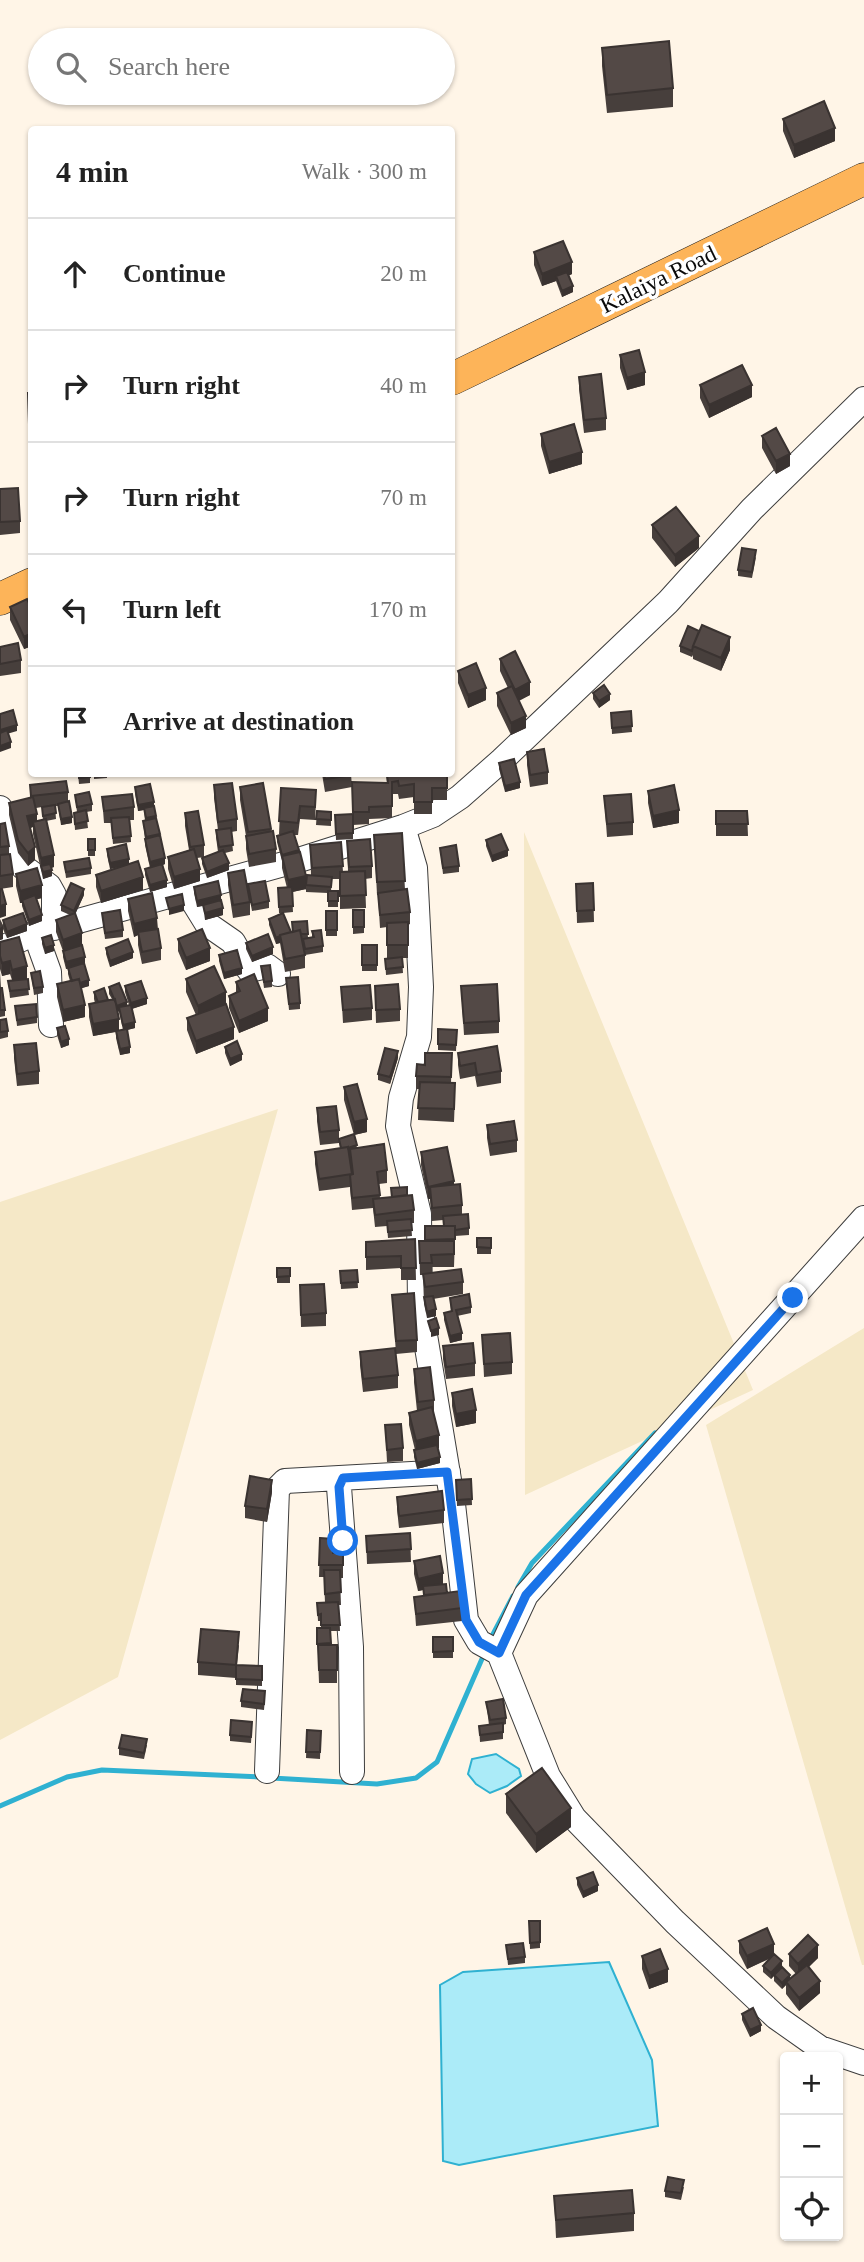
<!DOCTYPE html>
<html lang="en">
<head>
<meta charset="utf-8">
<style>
  :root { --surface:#fff; --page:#f6f6f6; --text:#222; --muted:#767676; --line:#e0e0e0 }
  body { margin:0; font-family:"Times New Roman",serif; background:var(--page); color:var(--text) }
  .controls { position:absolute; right:21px; bottom:21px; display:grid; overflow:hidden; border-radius:7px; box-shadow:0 2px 5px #0004 }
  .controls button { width:63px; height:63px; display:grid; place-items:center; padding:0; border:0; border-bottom:2px solid var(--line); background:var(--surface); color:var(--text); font:35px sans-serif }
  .stop { position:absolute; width:21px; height:21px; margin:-16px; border:5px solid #1a73e8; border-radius:50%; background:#fff }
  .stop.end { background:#1a73e8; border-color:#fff; box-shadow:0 2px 7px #0008 }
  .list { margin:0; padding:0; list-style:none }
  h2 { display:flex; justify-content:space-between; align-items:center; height:91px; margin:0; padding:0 28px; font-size:30px }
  h2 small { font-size:23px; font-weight:400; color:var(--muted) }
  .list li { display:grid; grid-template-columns:46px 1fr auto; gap:21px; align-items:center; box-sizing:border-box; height:112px; padding:0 28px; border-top:2px solid var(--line) }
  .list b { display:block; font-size:26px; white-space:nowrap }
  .list em { font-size:23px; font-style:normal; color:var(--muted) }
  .icon { flex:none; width:38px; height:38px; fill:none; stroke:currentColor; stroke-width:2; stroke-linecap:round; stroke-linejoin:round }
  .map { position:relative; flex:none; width:864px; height:2262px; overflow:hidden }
  .search { position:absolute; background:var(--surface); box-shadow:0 2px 5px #0004; left:28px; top:28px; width:427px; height:77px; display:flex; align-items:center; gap:18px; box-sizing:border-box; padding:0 24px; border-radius:38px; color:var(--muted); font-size:26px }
  .panel { position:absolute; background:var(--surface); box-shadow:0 2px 5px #0004; left:28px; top:126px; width:427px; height:651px; border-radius:7px }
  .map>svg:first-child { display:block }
</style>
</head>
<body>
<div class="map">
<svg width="864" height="2262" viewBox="0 0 864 2262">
  <rect width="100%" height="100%" fill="#fff5e7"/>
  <path fill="#f5e8c7" d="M524,832L753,1390L525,1495Z
    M278,1109L118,1677L0,1740V1202Z
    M864,1328V1965H862L706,1425Z"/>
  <path fill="#abebf8" stroke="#2fb1d1" stroke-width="2" d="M496,1754L519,1769L521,1776L507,1786L490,1793L476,1784L468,1774L472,1759Z
    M609,1962L652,2060L658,2126L459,2165L443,2161L440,1985L463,1972Z"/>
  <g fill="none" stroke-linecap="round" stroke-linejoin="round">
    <path stroke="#2fb1d1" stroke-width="5" d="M518,1587L532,1563L655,1433
      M490,1640L513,1596
      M272,1778L377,1784L416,1778L437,1762L485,1652
      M0,1806L67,1777L102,1770L262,1777"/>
    <g stroke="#3d3d3d" stroke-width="26">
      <path id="minor" d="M0,808L3,821L22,866L49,886L54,895V928
        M403,827L415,868L421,987L419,1037L401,1098L398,1126L419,1214L420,1305L453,1504L466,1620L479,1642L499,1653
        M186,890L207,924L233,942L249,970L267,966L278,974
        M35,933L49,972L51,1025
        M0,949L35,933L302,859L403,827L433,815L460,797L502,760L668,602L752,509L864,399
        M864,1218L526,1595L499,1653L548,1776L574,1818L675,1922L776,2017L820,2048L864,2063
        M343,1478L339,1487L351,1647L352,1772
        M267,1771L277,1489L285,1481L448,1472"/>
    </g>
    <g stroke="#1b1b1b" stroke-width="33">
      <path id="major" d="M452,379L864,179
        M0,599L32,584"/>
    </g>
    <use href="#minor" stroke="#fff" stroke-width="24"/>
    <use href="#major" stroke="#fdb459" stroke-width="32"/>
  </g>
  <path fill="#473f3c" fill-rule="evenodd" d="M602,48L673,88V107L607,113L602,66Z
    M783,119L835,141L794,158L783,131Z
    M534,252L572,274L568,276L573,292L562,297L556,281L542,286L534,265Z
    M620,355L645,385L627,390L620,368Z
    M579,377L606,418V430L584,433L579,389Z
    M700,385L752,397L709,418L700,398Z
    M28,393H32V436H29Z
    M541,434L582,464L549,474L541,446Z
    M762,436L790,466L776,474L762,448Z
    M0,489L20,521V533L0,535Z
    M652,525L699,548L675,567L652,538Z
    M756,557L752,578L738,576V570Z
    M32,598V646L24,649L10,620V607L30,605V599Z
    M688,626L730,650L721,671L693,659V655L692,657L680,652V646Z
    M0,647L21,660V673L0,676Z
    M500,659L530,695L519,701L526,728L511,735L497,706V693L508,688L500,671Z
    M458,671L486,700L468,708L458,683Z
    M593,693L610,700L599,708L593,699Z
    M631,711L632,732L612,734L611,713Z
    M527,752L548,772V784L530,787L527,765Z
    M499,763L520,788L505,792L499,769Z
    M78,774H90V783L79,784Z
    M94,774H107V778L94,779Z
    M322,774H351L352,787L325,792Z
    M386,774H447V800H432V814H414V797L399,799L398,794H392V818L369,819V824L353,825L352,782L387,783Z
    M30,785L68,792V802L72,823L61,825L58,806H55L56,819L46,821L54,867L51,868L52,876L43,879L33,834V827L30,828L35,860L28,866L18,853L9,815V803L30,798ZM42,807L43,820L37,821L36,808Z
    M214,785L237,819V831L231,832L233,851L225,853L229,870L207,878L202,864V858L204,857L197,858L200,881L174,889L168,869V857L189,850L185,826V813L204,845V857L218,852L216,837V830H218L214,798Z
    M135,787L154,806L165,864L163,865L167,887L150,892L145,875V869L150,868L145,845V839L143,821H145L144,810L138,811L135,793Z
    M240,787L271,829L276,849V862L249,867L246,849V836L240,800Z
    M281,788L316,803L315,820L300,819L298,835H294L306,889L292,892L293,912L283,913L291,932H292V922L307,921L308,938L312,937V931L323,946V952L305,955L303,940H302L305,955V968L285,972L280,943L276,944L269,925V919L281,913H279L278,888H287L282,868V861L277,842V836L283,834H279Z
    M648,791L679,823L653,828L648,803Z
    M75,795L92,804V811L86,812L88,828L75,830L74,813L77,812Z
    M604,796L633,822V835L607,837Z
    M102,797L134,807V820H130L131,842L113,844L111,823H104Z
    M317,811L331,812V826L316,825Z
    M716,811H747L748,836H716Z
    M353,814V839L336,840L335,815Z
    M0,824L9,846V854L13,874V887L0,889Z
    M402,833L405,890L410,912V924L408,925V958H402L403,973L386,975L385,959L393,958H387V927L380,928L378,895H377L374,835Z
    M88,839H95V856H88Z
    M486,840L508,856L492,862L486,846Z
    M347,841L372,866V878L365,879L366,908L340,909V879H332L331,891H338V907H328V893L306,892V885L311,875L310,845L341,842L343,872L348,871Z
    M440,848L459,866V872L443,874Z
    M107,849L129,864L143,890L101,903L96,887V875L119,867L110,869L107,855Z
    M64,862L91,868V874L66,878Z
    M228,873L250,902V915L233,918L228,885Z
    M16,874L42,898L36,899L42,921L29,926L22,906V903H20L16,886Z
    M593,883L594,922L577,923L576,884Z
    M248,884L269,901V908L252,911L248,890Z
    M194,887L221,901L223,915L205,920L203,906L197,907L194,893Z
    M84,895L75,914L89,986L81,988L85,1017L63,1022L57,997V984L70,981L68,974V968L66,969L63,957V951L56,932V920L70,915L61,911V905Z
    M128,899L157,918L158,929L161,948V960L142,964L138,945V935L134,937L128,911Z
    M353,910H364V933L353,934Z
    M326,911H337V936H326Z
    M102,913L123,930V937L105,939Z
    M0,919L3,925V920L27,931L7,938L3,929V939L0,940Z
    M42,938L54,951L45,954L42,944Z
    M178,939L210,961L186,970L178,951Z
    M0,942L27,979L29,995L10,998L8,981L12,980L10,974L2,976L0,969Z
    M246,943L273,954L252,962L246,949Z
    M362,945H377V971H362Z
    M106,948L133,958L110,967L106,954Z
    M219,955L242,974L224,979L219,961Z
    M261,966L272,981V987L264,988Z
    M0,972L1,988L5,1010V1016L0,1017Z
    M31,973L43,987V993L34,995Z
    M286,978L300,1003V1009L289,1010Z
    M186,979L226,1005L234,1039L196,1054L187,1030V1018L196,1015L186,992Z
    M236,982L268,1021L239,1033L229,1008V996L236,993Z
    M125,986L147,1004L132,1009L135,1028L127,1030L130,1053L120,1055L116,1038V1032L93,1036L89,1017V1004L95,1003L94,999V992L108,1000L112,999L109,994V987L127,1005H129L125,992ZM119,1011L123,1030L119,1031L118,1012Z
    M375,986L400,1009V1021L376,1023Z
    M461,986L499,1021V1033L464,1035Z
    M341,987L372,1008V1020L343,1023Z
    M15,1006L37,1017V1023L17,1026Z
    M0,1020L8,1031V1037L0,1039Z
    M57,1028L69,1045L61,1048L57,1035Z
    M438,1029L457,1030L456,1051L438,1050Z
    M14,1045L39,1071V1084L17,1086L14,1058Z
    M225,1047L242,1060L230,1066L225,1053Z
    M452,1053L451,1083L455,1096L454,1122L418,1120L419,1089H416V1076L425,1065Z
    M458,1053L501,1071V1083L477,1087L475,1076L460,1079L458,1065Z
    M398,1058L390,1084L378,1080V1074Z
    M344,1087L367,1132L354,1135L357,1148L387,1170V1183L379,1184L380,1198L407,1195L414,1210V1223H411L412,1236L388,1238L387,1226L375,1227L373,1208L352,1210L350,1187L319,1191L315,1164V1152L340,1148L339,1139L354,1135L344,1100Z
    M317,1108L339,1130V1143L320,1145L317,1121Z
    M487,1125L517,1140V1152L490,1156L487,1138Z
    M421,1152L454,1185L462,1205V1214L469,1228V1235L455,1236L454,1267H432V1273L463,1282V1294L433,1299L436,1316L427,1318L424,1304L423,1275H420L419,1241H425V1226H443V1220L432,1221L430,1199H428L421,1165Z
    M477,1238H491V1254H477Z
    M415,1239L416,1280H401V1268L366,1270V1242Z
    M277,1268H290V1283H277Z
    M357,1270L358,1288L341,1289L340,1271Z
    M300,1285L326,1313V1326L301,1327Z
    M392,1295L417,1340V1352L396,1354Z
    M450,1298L471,1307V1313L457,1316L462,1340L450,1343L444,1320V1313L451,1312Z
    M482,1335L512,1362V1374L484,1377Z
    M443,1346L475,1363V1376L446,1379L443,1359Z
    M360,1352L398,1375V1388L363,1392L360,1365Z
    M414,1369L434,1400V1413H433L439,1448H438L440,1463L417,1469L414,1457V1450H415L409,1425V1413L417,1411L414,1382Z
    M452,1393L476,1423L456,1427L452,1406Z
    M385,1425L403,1448V1461L387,1462Z
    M471,1479L472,1505L457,1506L456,1480Z
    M272,1492L267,1522L245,1518V1506Z
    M397,1497L444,1510V1523L399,1528L397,1509Z
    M410,1533L411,1562L367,1564L366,1536Z
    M320,1538L333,1553H343V1578H340L341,1605H339L340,1631H330L331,1645L337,1670V1683H319L317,1628H321V1621H318L317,1603H325L324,1577H319Z
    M414,1561L443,1585L447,1593L462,1608V1621L416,1626L414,1597L423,1596V1590L418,1591L414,1574Z
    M433,1637H453V1658H433Z
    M239,1645L237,1665L262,1666V1686L236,1685V1675V1678L198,1675V1662Z
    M265,1697L264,1710L241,1707V1701Z
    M486,1702L506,1718V1724L503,1725V1739L480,1742L479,1726L489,1725Z
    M252,1728L251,1743L230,1741V1735Z
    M307,1730L321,1731L320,1759L306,1758Z
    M147,1745L144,1759L119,1755V1748Z
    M506,1794L571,1827L536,1853L506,1813Z
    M577,1878L598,1891L583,1898L577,1885Z
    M529,1921H540V1948L530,1949Z
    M739,1941L774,1954L790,1979L796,1974L789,1966V1954L818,1958L809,1967L820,1993L799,2011L786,1994V1985L782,1989L774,1981V1976L771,1979L763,1972V1966L769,1959L747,1969L739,1953Z
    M506,1945L525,1957V1963L508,1965Z
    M642,1956L668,1982L649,1989L642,1969Z
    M742,2014L761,2031L750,2037L742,2020Z
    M684,2187L681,2200L665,2197V2191Z
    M554,2196L634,2213V2231L556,2238Z"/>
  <path fill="#3a3331" d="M835,128V141L794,158V145Z
    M572,262V274L557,280L556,276V281L542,286V274Z
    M573,286V292L562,297V291Z
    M645,372V385L627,390V378Z
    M752,385V397L709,418V405Z
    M582,452V464L549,474V462Z
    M790,454V466L776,474V461Z
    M699,536V548L675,567V555Z
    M32,633V646L24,649V637Z
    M730,637V650L721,671V658Z
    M530,682V695L515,702V690Z
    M486,688V700L468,708V695Z
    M610,694V700L599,708V701Z
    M526,716V728L511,735V723Z
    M17,725V731L0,736V730Z
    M11,742V748L0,752V746Z
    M167,774H177V775L167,777Z
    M520,782V788L505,792V786Z
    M154,802V808L138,811V805Z
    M679,810V823L653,828V816Z
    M37,814V826L33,822V827L27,829V816Z
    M72,817V823L61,825V819Z
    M35,847V860L28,866V853Z
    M508,850V856L492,862V856Z
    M54,855V867L42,870L41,866V870V858Z
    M165,858V864L150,868V862Z
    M129,859V865L110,869V863Z
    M229,863V870L207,878V872Z
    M200,869V881L174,889V877Z
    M52,870V876L43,879V872Z
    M306,876V889L288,893V880Z
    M143,877V890L101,903V891Z
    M167,880V887L150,892V885Z
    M42,885V898L23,903L22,900V903H20V891Z
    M84,889V895L74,917V911Z
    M221,895V901L197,907V901Z
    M6,904V916L0,918V906Z
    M184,905V911L169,915V909Z
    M223,908V915L205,920V913Z
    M42,915V921L29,926V920Z
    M157,918V931L138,932V935L134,937V924Z
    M27,924V931L7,938V932Z
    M3,926V939L0,940V928Z
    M82,933V945L63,952V940Z
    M280,936V943L276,944V938Z
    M54,945V951L45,954V948Z
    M273,947V954L252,962V956Z
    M210,948V961L186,970V958Z
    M133,952V958L110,967V961Z
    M85,957V964L66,969V962Z
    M10,961V974L2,976V963Z
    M27,966V979L12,982V970Z
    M242,968V974L224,979V973Z
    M89,980V986L73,991V984Z
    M226,992V1005L198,1018V1006Z
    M147,998V1004L131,1009V1003Z
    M127,1002V1008L119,1007V1011L117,1012V1006Z
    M85,1005V1017L63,1022V1010Z
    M268,1008V1021L239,1033V1021Z
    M119,1019V1031L93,1036V1024Z
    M135,1022V1028L123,1031V1025Z
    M234,1027V1039L196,1054V1041Z
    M69,1039V1045L61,1048V1042Z
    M130,1047V1053L120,1055V1049Z
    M398,1051V1058L390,1084V1077Z
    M242,1054V1060L230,1066V1059Z
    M367,1119V1132L354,1135V1122Z
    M454,1181V1193L430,1187V1199H428V1187Z
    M436,1309V1316L427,1318V1312Z
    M439,1328V1335L431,1337V1331Z
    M462,1333V1340L450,1343V1336Z
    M476,1410V1423L456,1427V1414Z
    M439,1435V1448L416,1453V1441Z
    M440,1457V1463L417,1469V1463Z
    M272,1480V1492L267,1522V1509Z
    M443,1573V1586L418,1591V1579Z
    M571,1808V1827L536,1853V1834Z
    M598,1885V1891L583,1898V1892Z
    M774,1944V1956L747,1969V1956Z
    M818,1945V1958L798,1976V1964Z
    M782,1961V1967L771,1979V1973Z
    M668,1969V1982L649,1989V1976Z
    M790,1975V1982H786V1985L782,1989V1983Z
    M820,1981V1993L799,2011V1998Z
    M761,2025V2031L750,2037V2030Z"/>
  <path fill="#534946" stroke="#3a3331" stroke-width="2" d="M669,41L673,88L607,95L602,48Z
    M824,101L835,128L794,145L783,119Z
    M563,241L572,262L542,274L534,252Z
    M567,272L573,286L562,291L556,276Z
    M639,350L645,372L627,378L620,355Z
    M742,365L752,385L709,405L700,385Z
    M601,374L606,418L584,420L579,377Z
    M28,393H32V424H29Z
    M574,424L582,452L549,462L541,434Z
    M776,428L790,454L776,461L762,436Z
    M18,488L20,521L0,522V489Z
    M676,507L699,536L675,555L652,525Z
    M742,548L756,550L752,572L738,570Z
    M27,599L32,609V633L24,637L10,607Z
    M702,625L730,637L721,658L693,646Z
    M688,626L699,631L693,646L692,651L680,646Z
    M18,643L21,660L0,664V647Z
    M515,651L530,682L515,690L500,659Z
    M476,663L486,688L468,695L458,671Z
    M604,685L610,694L599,701L593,693Z
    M512,686L526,716L511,723L497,693Z
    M13,710L17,725L0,730V714Z
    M631,711L632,726L612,728L611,713Z
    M7,730L11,742L0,746V733Z
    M544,749L548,772L530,775L527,752Z
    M514,759L520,782L505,786L499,763Z
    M79,774H90V777L79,778Z
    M324,774H351L352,775L325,779Z
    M387,774H447V788H432V802H414V784L399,786L398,781L392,782V806L369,807V812H353L352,782L388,783Z
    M66,781L68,792L31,796L30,785Z
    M232,783L237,819L218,822L214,785Z
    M263,783L271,829L248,832L240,787Z
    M150,784L154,802L138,805L135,787Z
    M674,785L679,810L653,816L648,791Z
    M281,788L316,790L315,807L300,806L298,823L279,821Z
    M89,792L92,804L77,807L75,795Z
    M132,794L134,807L104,811L102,797Z
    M631,794L633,822L607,824L604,796Z
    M33,797L37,814L27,816L35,847L28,853L18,840L9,803Z
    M69,801L72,817L61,819L58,804Z
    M55,805L56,813L43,816L42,807Z
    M154,806L156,816L146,818L144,808Z
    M86,810L88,821L75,824L74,813Z
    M198,811L204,845L190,847L185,813Z
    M317,811L331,812V820L316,819Z
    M716,811H747L748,824H716Z
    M353,814V833L336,834L335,815Z
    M129,817L131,836L113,838L111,818Z
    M156,818L160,834L146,837L143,821Z
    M46,819L54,855L41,858L33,822Z
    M5,823L9,846L0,847V824Z
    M231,828L233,845L219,847L216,830Z
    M273,831L276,849L249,854L246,836Z
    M293,831L299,850L282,855L277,836Z
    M402,833L405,881L377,882L374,835Z
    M501,834L508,850L492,856L486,840Z
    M160,835L165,858L150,862L145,839Z
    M88,839H95V850H88Z
    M370,839L372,866L349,867L347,841Z
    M341,842L343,866L312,868L310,845Z
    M126,844L129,859L110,863L107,849Z
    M456,845L459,866L443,868L440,848Z
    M194,849L200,869L174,877L168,857Z
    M223,850L229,863L207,872L202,858Z
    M300,852L306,876L288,880L282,856Z
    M10,854L13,874L0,876V855Z
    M89,858L91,868L66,872L64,862Z
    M138,861L143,877L101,891L96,875Z
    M50,864L52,870L43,872L41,866Z
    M162,864L167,880L150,885L145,869Z
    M37,868L42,885L20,891L16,874Z
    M244,870L250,902L233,905L228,873Z
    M365,871L366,895L340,896V872Z
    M307,875L332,877L331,887L306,885Z
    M218,881L221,895L197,901L194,887Z
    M265,881L269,901L252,905L248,884Z
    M71,883L84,889L74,911L61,905Z
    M593,883L594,910L577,911L576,884Z
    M292,887L293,906L279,907L278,888Z
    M0,889H2L6,904L0,906Z
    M407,889L410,912L380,915L378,893Z
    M328,891H338V901H328Z
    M152,893L157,918L134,924L128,899Z
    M182,894L184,905L169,909L166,898Z
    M35,895L42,915L29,920L22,900Z
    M221,900L223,908L205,913L203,905Z
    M120,910L123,930L105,933L102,913Z
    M353,910H364V927H353Z
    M326,911H337V930H326Z
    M23,913L27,924L7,932L3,920Z
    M75,913L82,933L63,940L56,920Z
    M283,913L291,932L280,935V936L276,938L269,919Z
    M307,921L308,934H301L300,930L293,932L292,922Z
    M408,922V945H387V923Z
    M158,929L161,948L142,952L138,932Z
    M202,929L210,948L186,958L178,939Z
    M300,930L305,955L285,959L280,935Z
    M321,930L323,946L305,949L303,939L314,937L312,931Z
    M268,934L273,947L252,956L246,943Z
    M51,935L54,945L45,948L42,938Z
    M19,937L27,966L12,970L10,961L2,963L0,956V942Z
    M128,939L133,952L110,961L106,948Z
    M82,945L85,957L66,962L63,951Z
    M362,945H377V965H362Z
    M237,950L242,968L224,973L219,955Z
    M402,957L403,967L386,969L385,959Z
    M84,963L89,980L80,983L79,979L72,981L68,968Z
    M270,965L272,981L264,982L261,966Z
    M214,966L226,992L198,1006L186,979Z
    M40,971L43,987L34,988L31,973Z
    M254,974L268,1008L239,1021L229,996L240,991L236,982Z
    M298,977L300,1003L289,1004L286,978Z
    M28,979L29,989L10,991L8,981Z
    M79,979L85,1005L63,1010L57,984Z
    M141,981L147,998L131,1003L125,986Z
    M119,983L127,1002L117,1006L109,987Z
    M398,984L400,1009L376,1010L375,986Z
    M497,984L499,1021L464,1023L461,986Z
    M370,985L372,1008L343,1010L341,987Z
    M0,988H2L5,1010H0Z
    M104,988L108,1000L98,1002L94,992Z
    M115,999L119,1019L93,1024L89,1004Z
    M36,1004L37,1017L17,1020L15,1006Z
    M226,1004L234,1027L196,1041L187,1018Z
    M131,1005L135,1022L123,1025L119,1007Z
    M6,1019L8,1031L0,1032V1020Z
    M65,1026L69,1039L61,1042L57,1028Z
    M127,1029L130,1047L120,1049L116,1031Z
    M438,1029L457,1030L456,1045L438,1044Z
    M237,1041L242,1054L230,1059L225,1047Z
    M36,1043L39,1071L17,1074L14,1045Z
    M497,1046L501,1071L477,1075L475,1063L460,1066L458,1053Z
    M385,1048L398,1051L390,1077L378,1074Z
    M425,1053H452L451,1077L416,1076L417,1064L425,1065Z
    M420,1082L455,1083L454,1109L418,1108Z
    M357,1084L367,1119L354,1122L344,1087Z
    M336,1106L339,1130L320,1132L317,1108Z
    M514,1121L517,1140L490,1144L487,1125Z
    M354,1134L357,1145L348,1148V1147L341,1148L339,1139Z
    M384,1144L387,1170L377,1172L380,1195L352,1198L350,1175L353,1174L350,1149Z
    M348,1147L352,1174L319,1179L315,1152Z
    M447,1147L454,1181L428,1187L421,1152Z
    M460,1184L462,1205L432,1208L430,1187Z
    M407,1187V1195L392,1197L391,1188Z
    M412,1195L414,1210L375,1215L373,1199Z
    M468,1214L469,1228L455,1230V1226H444L443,1216Z
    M411,1219L412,1230L388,1232L387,1221Z
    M425,1226H455V1239L425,1240Z
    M477,1238H491V1248L477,1247Z
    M415,1239L416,1268H401V1256L366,1257V1242Z
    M419,1241H454V1254L431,1255L432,1263H420Z
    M277,1268H290V1276L277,1277Z
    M461,1269L463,1282L425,1287L423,1274Z
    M357,1270L358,1282L341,1283L340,1271Z
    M324,1284L326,1313L301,1315L300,1285Z
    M414,1293L417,1340L396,1341L392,1295Z
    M469,1294L471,1307L456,1310L462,1333L450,1336L444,1313L452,1311L450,1298Z
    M433,1296L436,1309L427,1312L424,1297Z
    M436,1318L439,1328L431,1331L428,1321Z
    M510,1333L512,1362L484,1364L482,1335Z
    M473,1343L475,1363L446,1367L443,1346Z
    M395,1348L398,1375L363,1379L360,1352Z
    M430,1367L434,1400L418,1402L414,1369Z
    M472,1389L476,1410L456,1414L452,1393Z
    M432,1407L439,1435L416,1441L409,1413Z
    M401,1424L403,1448L387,1450L385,1425Z
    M437,1445L440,1457L417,1463L414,1450Z
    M250,1476L272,1480L267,1509L245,1506Z
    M471,1479L472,1499L457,1500L456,1480Z
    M442,1491L444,1510L399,1516L397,1497Z
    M410,1533L411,1549L367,1552L366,1536Z
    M320,1538L333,1539V1553H343V1565H319Z
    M440,1556L443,1573L418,1579L414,1561Z
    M324,1570H340L341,1592L325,1594Z
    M446,1584L447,1593L424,1595L423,1586Z
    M460,1591L462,1608L416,1614L414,1597Z
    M338,1602L340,1625H321V1614L318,1615L317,1603Z
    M317,1628H330L331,1643L317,1644Z
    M201,1629L239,1632L236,1665L198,1662Z
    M433,1637H453V1651L433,1652Z
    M318,1645H337V1670H319Z
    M236,1665L262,1666V1680L236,1679Z
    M243,1689L265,1691L264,1704L241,1701Z
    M503,1699L506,1718L490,1720L486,1702Z
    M231,1720L252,1722L251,1737L230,1735Z
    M503,1723V1732L480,1735L479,1726Z
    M307,1730L321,1731L320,1752H306Z
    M122,1735L147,1739L144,1753L119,1748Z
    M542,1768L571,1808L536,1834L506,1794Z
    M593,1872L598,1885L583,1892L577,1878Z
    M529,1921H540V1942L530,1943Z
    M767,1928L774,1944L747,1956L739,1941Z
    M808,1935L818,1945L798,1964L789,1954Z
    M523,1943L525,1957L508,1959L506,1945Z
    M660,1949L668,1969L649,1976L642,1956Z
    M774,1954L782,1961L771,1973L763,1966Z
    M807,1965L820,1981L799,1998L786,1982Z
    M782,1967L790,1975L782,1983L774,1975Z
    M753,2008L761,2025L750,2030L742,2014Z
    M668,2177L684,2180L681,2193L665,2191Z
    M632,2190L634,2213L556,2220L554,2196Z"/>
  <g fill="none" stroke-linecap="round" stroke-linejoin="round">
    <path stroke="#1a73e8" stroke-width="9" d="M343,1541L339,1487L343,1478L447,1472L466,1620L479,1642L499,1653L526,1595L793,1298"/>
  </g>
  <g text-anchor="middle" stroke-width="7" stroke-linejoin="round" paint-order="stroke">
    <g font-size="23" fill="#0a0a0a" stroke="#fff">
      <text transform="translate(658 279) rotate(-26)" y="8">Kalaiya Road</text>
    </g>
  </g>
</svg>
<div class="controls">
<button>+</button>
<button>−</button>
<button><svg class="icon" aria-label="locate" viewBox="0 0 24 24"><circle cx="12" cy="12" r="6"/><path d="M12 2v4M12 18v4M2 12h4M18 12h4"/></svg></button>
</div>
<div class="stop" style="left:343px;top:1541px"></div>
<div class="stop end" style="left:793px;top:1298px"></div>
<div class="search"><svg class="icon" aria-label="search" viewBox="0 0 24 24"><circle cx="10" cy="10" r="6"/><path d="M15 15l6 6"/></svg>Search here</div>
<section class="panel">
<h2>4 min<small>Walk · 300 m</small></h2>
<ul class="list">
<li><svg class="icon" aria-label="ahead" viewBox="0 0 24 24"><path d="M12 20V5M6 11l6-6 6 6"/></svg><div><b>Continue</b></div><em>20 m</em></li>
<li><svg class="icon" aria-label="right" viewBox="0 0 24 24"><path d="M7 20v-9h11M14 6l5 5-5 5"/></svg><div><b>Turn right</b></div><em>40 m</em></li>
<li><svg class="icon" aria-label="right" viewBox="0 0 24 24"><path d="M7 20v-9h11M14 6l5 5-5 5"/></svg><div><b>Turn right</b></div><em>70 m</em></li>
<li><svg class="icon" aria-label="left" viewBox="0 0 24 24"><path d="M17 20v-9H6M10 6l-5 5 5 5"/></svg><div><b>Turn left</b></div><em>170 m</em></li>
<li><svg class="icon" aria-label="arrive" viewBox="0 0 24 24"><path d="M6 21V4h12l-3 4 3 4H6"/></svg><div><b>Arrive at destination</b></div></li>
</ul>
</section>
</div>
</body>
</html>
